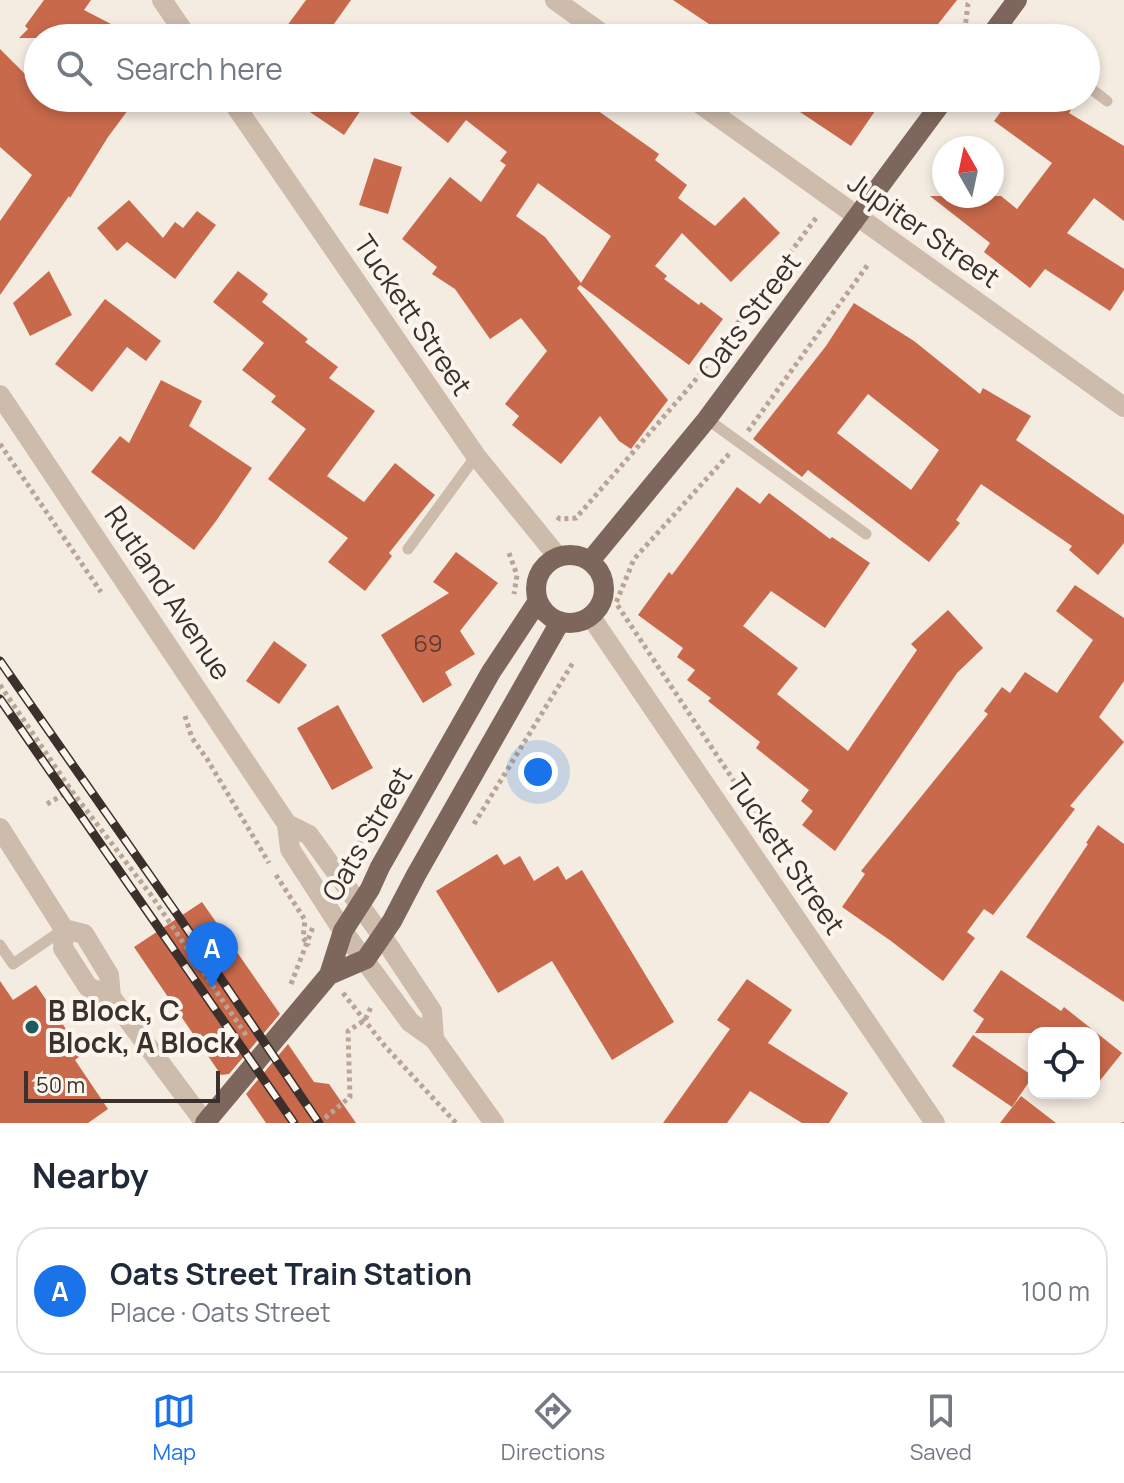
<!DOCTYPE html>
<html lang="en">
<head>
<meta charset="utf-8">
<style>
  :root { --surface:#fff; --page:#f6f6f7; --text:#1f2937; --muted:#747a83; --line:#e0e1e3; --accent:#1a73e8 }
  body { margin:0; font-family:Manrope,sans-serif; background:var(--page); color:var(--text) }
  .controls { position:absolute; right:24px; bottom:24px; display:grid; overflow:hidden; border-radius:16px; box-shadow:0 4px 12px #0003 }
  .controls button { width:72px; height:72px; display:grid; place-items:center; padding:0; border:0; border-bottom:2px solid var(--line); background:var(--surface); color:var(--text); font:40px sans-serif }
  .compass { position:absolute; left:932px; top:136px; width:72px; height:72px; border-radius:50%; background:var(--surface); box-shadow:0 4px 12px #0003; rotate:351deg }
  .scale { position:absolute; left:24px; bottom:20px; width:196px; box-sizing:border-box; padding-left:8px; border:4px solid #3b302b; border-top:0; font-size:22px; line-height:28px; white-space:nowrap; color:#3b302b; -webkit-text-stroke:6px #fbf5ee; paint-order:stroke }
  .you { position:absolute; left:538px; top:772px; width:28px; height:28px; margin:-20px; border:6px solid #fff; border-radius:50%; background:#1a73e8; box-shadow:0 0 0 12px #1a73e833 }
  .badge { display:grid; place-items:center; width:52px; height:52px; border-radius:50%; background:var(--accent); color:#fff; font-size:26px; font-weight:700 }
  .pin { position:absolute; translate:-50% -66px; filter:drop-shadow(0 2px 4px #0008) }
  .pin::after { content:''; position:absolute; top:42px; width:28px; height:24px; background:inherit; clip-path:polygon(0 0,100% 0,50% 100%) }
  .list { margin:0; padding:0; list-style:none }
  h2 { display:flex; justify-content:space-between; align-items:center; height:104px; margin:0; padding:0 32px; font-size:34px }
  h2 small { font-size:26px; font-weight:400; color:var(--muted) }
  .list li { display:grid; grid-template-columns:52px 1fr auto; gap:24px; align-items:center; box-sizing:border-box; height:128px; margin:0 16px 16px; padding:0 16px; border:2px solid var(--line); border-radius:32px }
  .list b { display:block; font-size:30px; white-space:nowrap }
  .list p { margin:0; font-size:26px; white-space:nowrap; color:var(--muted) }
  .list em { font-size:26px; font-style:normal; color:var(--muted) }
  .icon { flex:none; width:44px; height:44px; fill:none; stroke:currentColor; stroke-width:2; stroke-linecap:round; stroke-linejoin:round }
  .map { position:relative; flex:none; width:1124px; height:1123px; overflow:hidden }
  .search { position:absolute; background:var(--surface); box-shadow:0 4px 12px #0003; left:24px; right:24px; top:24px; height:88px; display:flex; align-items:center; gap:20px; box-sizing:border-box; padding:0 28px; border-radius:44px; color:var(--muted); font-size:30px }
  .sheet { height:248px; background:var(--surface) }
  nav { display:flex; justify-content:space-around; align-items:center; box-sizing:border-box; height:112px; border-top:2px solid var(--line); background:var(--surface); font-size:22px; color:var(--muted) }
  nav a { display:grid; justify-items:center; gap:4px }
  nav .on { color:var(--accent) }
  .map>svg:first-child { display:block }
</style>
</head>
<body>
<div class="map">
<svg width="1124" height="1123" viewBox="0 0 1124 1123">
  <rect width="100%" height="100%" fill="#f4ebe1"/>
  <path fill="#c8694b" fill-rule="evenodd" d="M44,0H91L84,10L138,38H19L28,29L25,26Z
    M306,0H351L324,38H278Z
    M673,0H957L927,38H730Z
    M0,49L38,87V98H137L108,137L70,198L69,196L0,295V221L32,175L0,147Z
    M289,98H369L344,135Z
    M422,98H580L659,154L655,160L687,185L678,198L715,226L744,197L780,233L731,282L682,233L655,266L667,276L664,279L699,305L701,302L723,319L689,365L580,285L577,288L668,400L631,449L619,441L600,416L561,464L512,425L519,416L505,404L547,351L521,318L490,339L455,289L432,274L437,267L402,239L450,177L481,202L506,165L500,161L507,152L466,120L448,143L410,113ZM538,183L611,236L581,283L545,237L516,216Z
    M779,98H884L851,146Z
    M1011,98H1055L1071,110L1069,113L1124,146V221L1094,198L1067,233L1124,269V290L1110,311L1045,269L1030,288L984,252L990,243L930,196H1001L1017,209L1052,163L994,121Z
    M374,158L402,167L388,214L359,205Z
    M129,200L163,238L175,222L183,228L197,211L216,225L175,279L127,242L117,251L97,228Z
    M49,271L72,315L30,336L13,303Z
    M238,271L268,294L262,302L308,339L305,342L338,367L329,378L375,411L327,476L364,502L395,463L435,495L389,553L392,556L365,591L328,562L348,538L268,479L306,429L271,402L276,396L242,370L264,343L213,302Z
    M105,299L161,341L146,361L127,347L92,392L55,364Z
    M854,303L914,341L980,394L983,388L1031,416L1016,440L1124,515V543L1098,575L1069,550L1072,546L981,484L956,520L960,523L929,562L808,470L802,477L753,439L826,346ZM868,394L939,450L911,490L837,433Z
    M161,380L202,401L189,426L252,468L216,521L194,550L91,472L120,436L129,443Z
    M737,487L760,504L769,493L830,539L832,537L870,563L825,628L771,591L743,626L798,668L777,694L848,751L917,650L911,644L948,610L983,648L957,673L835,851L802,825L813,811L801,801L809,790L756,748L760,742L708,701L711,698L687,680L695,670L677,657L683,648L638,615L669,572L672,575Z
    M456,552L498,583L460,631L475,654L445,672L452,685L423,703L381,635L449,593L433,582Z
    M1075,585L1124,618V681L1099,717L1124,742L1070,806L1075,809L993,915L984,909L967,932L975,938L943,981L891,941L842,907L865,874L861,871L988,714L984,711L1002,687L1010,693L1025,672L1057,693L1093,640L1056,611Z
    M274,641L307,665L279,704L246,681Z
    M338,705L373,768L332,790L297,728Z
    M1098,825L1124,844V1002L1026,937L1088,844L1086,843Z
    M497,854L504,865L520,856L534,881L558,866L566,880L582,870L674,1022L612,1060L552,961L498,993L436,891Z
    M202,902L280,1014L229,1074L221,1075L134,947Z
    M1001,970L1061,1011L1064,1007L1122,1053L1094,1088V1033H975L984,1019L973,1011Z
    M747,979L792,1010L768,1043L848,1093L829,1123H802L750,1091L727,1123H663L730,1029L717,1020Z
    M0,981L13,1000L36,985L83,1054L75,1060L108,1109L88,1123H0Z
    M973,1035L1033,1076L1012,1107L952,1066Z
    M288,1044L314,1082L329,1084L356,1123H266L246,1094Z
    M1021,1096L1056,1123H1000Z"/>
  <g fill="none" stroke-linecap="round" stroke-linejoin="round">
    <path stroke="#b9a596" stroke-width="5" stroke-dasharray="4 4" stroke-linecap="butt" d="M962,38L964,36L968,4L971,0
      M748,431L869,263
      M0,444L101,592
      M729,454L634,559L616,603L771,837
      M557,517L560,519L576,518L693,383L816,218
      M509,553L517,575L514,594
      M0,685L71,790L151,895L248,1038
      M185,716L192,738L207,759L269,863
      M47,804L71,790
      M474,824L574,661
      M350,858L399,783
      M276,875L305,920L303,938L309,946
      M291,984L313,927
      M343,993L384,1045L456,1123
      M319,1123L350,1097L348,1031L365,1020L371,1007
      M1124,1123V1122"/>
    <path stroke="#cdbbac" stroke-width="11" d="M1001,22L1023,38
      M1086,85L1107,101
      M707,419L866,534
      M408,549L476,456
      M0,945L13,964L64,929"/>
    <path stroke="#cdbbac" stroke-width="20" d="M162,0L188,38
      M555,0L608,38
      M230,98L476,456L558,557
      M692,98L1124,407
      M591,617L935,1123"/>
    <path stroke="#cdbbac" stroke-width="20" d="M0,395L287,824L290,849L343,931L410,1022L434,1039L494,1123
      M287,824L309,835L382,936L432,1011L434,1039
      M0,828L64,929L63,948L88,987L111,997L205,1123
      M64,929L84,934L109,975L111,997"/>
    <path stroke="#7d675c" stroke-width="20" d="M989,38L1017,0
      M536 589a34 34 0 1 1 68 0a34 34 0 1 1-68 0Z
      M590,561L707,419L945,98
      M329,975L366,959L392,921L416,875L560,622
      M205,1123L329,975L343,931L370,889L380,867L491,672L538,601"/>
    <g stroke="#3b302b" stroke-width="9">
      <path id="rail" d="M0,661L179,917L319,1123
        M0,699L294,1123"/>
    </g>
    <use href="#rail" stroke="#fbf5ee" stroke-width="6" stroke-dasharray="18" stroke-linecap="butt"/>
  </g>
  <circle fill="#1f5a5e" stroke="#fbf5ee" stroke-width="3" cx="32" cy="1027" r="8"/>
  <g text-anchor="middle" stroke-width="8" stroke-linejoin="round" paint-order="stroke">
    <g font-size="24" fill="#5e3e33">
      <text x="428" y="652">69</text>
    </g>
    <g font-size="28" fill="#3b302b" stroke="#fbf5ee">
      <text transform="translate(924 230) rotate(35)" y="10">Jupiter Street</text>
      <text transform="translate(413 315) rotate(56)" y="10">Tuckett Street</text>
      <text transform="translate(749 316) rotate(-53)" y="10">Oats Street</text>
      <text transform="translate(168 593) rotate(56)" y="10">Rutland Avenue</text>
      <text transform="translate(367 834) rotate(-60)" y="10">Oats Street</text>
      <text transform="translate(786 854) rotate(56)" y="10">Tuckett Street</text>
    </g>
    <g font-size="28" font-weight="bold" fill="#3b302b" stroke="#fbf5ee" text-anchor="start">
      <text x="48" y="1021">B Block, C<tspan x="48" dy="32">Block, A Block</tspan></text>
    </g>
  </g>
</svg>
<div class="controls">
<button><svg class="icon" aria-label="locate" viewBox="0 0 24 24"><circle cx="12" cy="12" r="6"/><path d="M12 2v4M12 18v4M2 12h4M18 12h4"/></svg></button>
</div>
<svg class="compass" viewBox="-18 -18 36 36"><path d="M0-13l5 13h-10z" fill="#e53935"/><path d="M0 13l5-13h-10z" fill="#747a83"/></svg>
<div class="scale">50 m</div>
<div class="you"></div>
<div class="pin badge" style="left:212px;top:988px">A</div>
<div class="search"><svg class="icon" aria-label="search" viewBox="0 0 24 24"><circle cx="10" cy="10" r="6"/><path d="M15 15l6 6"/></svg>Search here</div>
</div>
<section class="sheet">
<h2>Nearby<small></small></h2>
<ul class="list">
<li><span class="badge">A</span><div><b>Oats Street Train Station</b><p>Place · Oats Street</p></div><em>100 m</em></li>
</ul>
</section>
<nav>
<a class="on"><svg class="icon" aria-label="map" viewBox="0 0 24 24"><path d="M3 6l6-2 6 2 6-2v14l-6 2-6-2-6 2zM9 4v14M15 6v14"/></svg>Map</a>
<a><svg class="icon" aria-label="directions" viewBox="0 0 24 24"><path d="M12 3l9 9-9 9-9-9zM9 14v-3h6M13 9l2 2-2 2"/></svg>Directions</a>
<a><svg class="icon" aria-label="saved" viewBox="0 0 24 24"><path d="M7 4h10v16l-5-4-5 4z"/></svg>Saved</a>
</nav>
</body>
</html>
